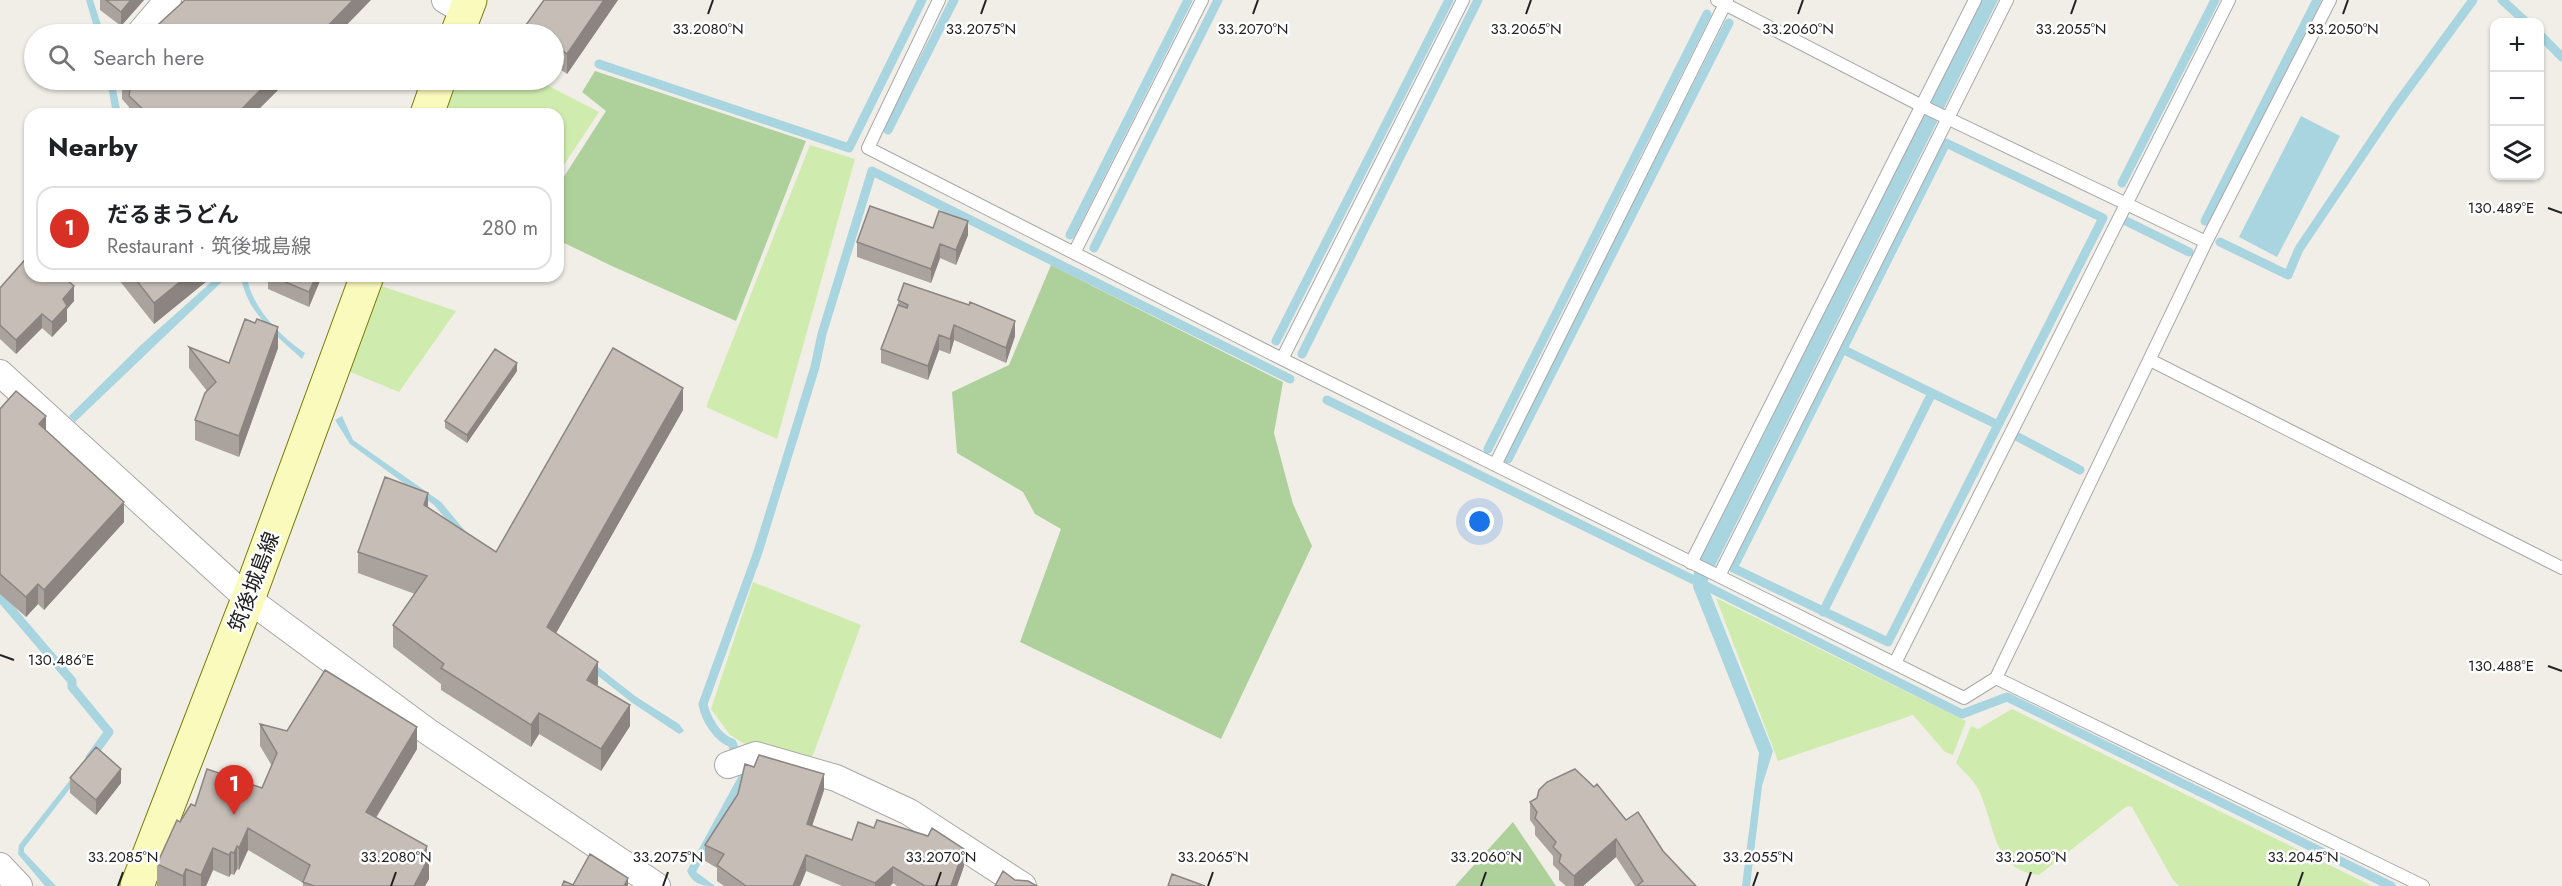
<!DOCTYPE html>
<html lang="en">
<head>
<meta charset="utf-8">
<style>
  :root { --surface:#fff; --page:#f2f2f2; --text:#202124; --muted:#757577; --line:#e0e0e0; --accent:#d93025 }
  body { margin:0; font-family:Jost,"Noto Sans JP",sans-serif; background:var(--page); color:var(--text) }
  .controls { position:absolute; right:18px; top:18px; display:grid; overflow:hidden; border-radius:12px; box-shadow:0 2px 4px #0004 }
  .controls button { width:54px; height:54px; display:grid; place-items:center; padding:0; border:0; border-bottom:2px solid var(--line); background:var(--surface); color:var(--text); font:30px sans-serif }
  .you { position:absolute; left:1480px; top:522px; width:21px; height:21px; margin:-15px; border:4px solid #fff; border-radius:50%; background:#1a73e8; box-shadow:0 0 0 9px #1a73e833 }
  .badge { display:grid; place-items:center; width:39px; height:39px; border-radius:50%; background:var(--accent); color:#fff; font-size:20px; font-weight:700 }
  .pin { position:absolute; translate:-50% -50px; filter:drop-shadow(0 2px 3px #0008) }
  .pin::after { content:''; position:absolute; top:32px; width:21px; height:18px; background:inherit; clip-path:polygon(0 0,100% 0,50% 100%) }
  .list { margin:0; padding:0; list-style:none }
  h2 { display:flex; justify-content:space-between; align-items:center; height:78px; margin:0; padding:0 24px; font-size:26px }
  h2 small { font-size:20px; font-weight:400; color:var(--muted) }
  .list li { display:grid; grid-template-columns:39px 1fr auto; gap:18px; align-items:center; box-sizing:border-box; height:84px; margin:0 12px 12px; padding:0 12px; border:2px solid var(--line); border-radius:18px }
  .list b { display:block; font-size:22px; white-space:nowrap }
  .list p { margin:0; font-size:20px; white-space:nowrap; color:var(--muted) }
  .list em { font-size:20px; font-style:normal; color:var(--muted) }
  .icon { flex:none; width:33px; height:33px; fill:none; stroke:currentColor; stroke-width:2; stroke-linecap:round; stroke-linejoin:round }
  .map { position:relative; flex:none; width:2562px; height:886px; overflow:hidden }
  .search { position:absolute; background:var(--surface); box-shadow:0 2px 4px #0004; left:24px; top:24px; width:540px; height:66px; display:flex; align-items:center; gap:15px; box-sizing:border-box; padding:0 21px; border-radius:33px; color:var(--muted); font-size:22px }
  .panel { position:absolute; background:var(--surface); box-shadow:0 2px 4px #0004; left:24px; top:108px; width:540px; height:174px; border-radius:18px }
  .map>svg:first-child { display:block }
</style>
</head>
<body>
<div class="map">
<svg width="2562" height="886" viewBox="0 0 2562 886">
  <rect width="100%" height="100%" fill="#f1eee8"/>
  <path fill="#cfebae" d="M458,80H537L599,112L558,174V114H445Z
    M810,145L855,159L777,439L706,407Z
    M381,286L456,311L399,392L348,371Z
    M753,582L861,625L810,763L745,744L730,735L711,709Z
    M1716,598L1966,721L1953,755L1945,752L1913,715L1778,761Z
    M2012,709L2372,886H2179L2173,880L2132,807L2127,806L2039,875C1993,870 1995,826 1980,793C1976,782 1964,772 1956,763L1971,726L1978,729Z"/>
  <path fill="#aed19c" d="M595,71L806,141L736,321L614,267L558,240V186L606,111L582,92Z
    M1051,265L1283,382L1274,433L1293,504L1312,546L1221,739L1020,642L1061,529L1035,514L1023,492L957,453L952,392L1009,365Z
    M1513,822L1556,886H1455Z"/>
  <path fill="#a8d5df" d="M86,0H93L104,34H96Z
    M1982,0H1998L1708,580L1707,585L1773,751L1762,786L1750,886H1742L1759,753L1693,587L1694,572Z
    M107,80H114L121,114H113Z
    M2301,116L2340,136L2277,257L2239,237Z
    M218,276H228L75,422L69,416L142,344Z
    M241,276H247C250,306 281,337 305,353L302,359C277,336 246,312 241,276Z
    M342,416L353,440L441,502L486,556L481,560L434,505L350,444L335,420Z
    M510,579L560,637L635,696L679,724L684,731L679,734L631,702L564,649Z
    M96,747L99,751L24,848V852L56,886H45L18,854L19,845Z
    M743,768L749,772L696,872L715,886C701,886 693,884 687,871Z"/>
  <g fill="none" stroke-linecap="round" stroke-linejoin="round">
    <path stroke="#a8d5df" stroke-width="9" d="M2502,0L2526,22
      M2540,35L2562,57
      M599,64L849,148L922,0
      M888,130L954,0
      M1946,143L2103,218L1888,642L1733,568Z
      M2122,183L2215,0
      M2126,221L2189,252
      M2205,221L2317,0
      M1070,235L1188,0
      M2220,242L2288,275L2299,249L2394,108L2473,0
      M1094,248L1218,0
      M1276,341L1449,0
      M1302,354L1478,0
      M1932,393L1998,425
      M1327,400L1702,584L1703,587
      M2018,437L2080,470
      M1488,449L1707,14
      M1508,459L1729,23
      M1702,584L1962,714L2007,697L2391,886
      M0,597L72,681V687L109,732L90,758
      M1823,612L1932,393L1842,349
      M738,760L732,743C717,738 706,719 703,704L758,552L815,367L822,334L872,171L1290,379"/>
    <g stroke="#a8a8a8" stroke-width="14">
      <path id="service" d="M939,0L868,148L1282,359L1964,698L1996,678L2206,242L2330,0
        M1717,0L1922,106L2206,242
        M1074,253L1202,0
        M1282,359L1463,0
        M2150,360L2562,568
        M1495,465L1727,0
        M1691,563L1975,0
        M1719,576L2007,0
        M1895,663L2229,0
        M1996,678L2423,886"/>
    </g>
    <g stroke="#a8a8a8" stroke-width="28">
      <path id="minor" d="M445,0L466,12
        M139,34L168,0
        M0,373L248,599L427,731L657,886
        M728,765L756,755L836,778L909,812L1023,886
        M0,866L19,886"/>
    </g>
    <g stroke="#747b04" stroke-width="35">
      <path id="secondary" d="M457,34L470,0
        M427,114L439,80
        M137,886L248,599L367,276"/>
    </g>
    <use href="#service" stroke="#fff" stroke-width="12"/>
    <use href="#minor" stroke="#fff" stroke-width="26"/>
    <use href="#secondary" stroke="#fafabd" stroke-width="33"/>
  </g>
  <path fill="#aaa39d" d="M100,0H144L121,26L100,10Z
    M544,0H618L567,74L554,65V34H526V25Z
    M122,80H288L254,114H129V107L122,99Z
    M933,228L968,235L956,265L940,258L931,283L857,257V242Z
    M119,276H213L154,324L119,280Z
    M268,276H322L309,307L268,289Z
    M0,288L74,301L67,309V321L52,337L42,328L16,354L0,339Z
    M898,300L1015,336L1006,363L954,340L950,354L939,350L928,380L881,363V349L898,305Z
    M189,347L229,363L278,348L239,457L195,440V420L207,391L189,368Z
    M517,371L467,443L445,428V421Z
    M0,409L46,430L124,522L44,610L38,604L26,617L0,594Z
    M683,410L556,633L598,684L597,686L630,726L601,771L539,734L531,747L441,690V684L393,647V625L415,594L358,573V552L428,507L496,552Z
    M260,724L287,731L417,749L376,818L427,856L429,879L425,886H303V883L248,850L239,870L237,869L234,875L231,874L229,877L213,870L206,886H157V864L180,822L195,806L262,788L272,766L260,746Z
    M70,778L121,783L96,815L70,793Z
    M824,790L812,826L852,840L964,866L957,886H897L893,883L890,886H842L806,871L800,886H724L717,881V868L705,861V845Z
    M1530,802L1626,820L1663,851L1696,886H1635L1616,857L1583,886H1566L1559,880V871L1553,865V856L1535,835V827L1530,820Z"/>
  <path fill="#8b8480" d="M131,0H144L121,26V12Z
    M353,0H371L338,34H320Z
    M604,0H618L567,74V54Z
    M270,80H288L254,114H237Z
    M968,221V235L956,265V250Z
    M940,244V258L931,283V269Z
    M187,276H213L154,324V303Z
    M316,276H322L309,307V292Z
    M74,286V301L67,309V321L52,337V322L63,299Z
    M42,314V328L16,354V340Z
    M1015,321V336L1006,363V348Z
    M954,325V340L950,354V339Z
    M278,327V348L239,457V436Z
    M939,335V350L928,380V366Z
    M517,363V371L467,443V435Z
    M683,388V410L547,649V627Z
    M46,416V436L39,424Z
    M428,493V515L424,505Z
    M124,502V522L44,610V590Z
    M38,584V604L26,617V597Z
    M598,662V684L587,701V680Z
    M630,705V726L601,771V749Z
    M539,713V734L531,747V725Z
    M417,727V749L366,834V812Z
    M121,769V783L96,815V800Z
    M824,774V790L807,841V824Z
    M248,828V850L239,870V848Z
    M1616,839V857L1583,886H1574V876Z
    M237,846V869L234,875V853Z
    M427,846V861L429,857V879L425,886H414Z
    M213,848V870L206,886H201V875Z
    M964,849V866L957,886H951Z
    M231,852V874L229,877V855Z
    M806,855V871L800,886H793Z
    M893,867V883L890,886H875V883Z
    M186,869V886H183V876Z
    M628,878V886H624Z"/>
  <path fill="#c6bdb7" stroke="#8b8480" stroke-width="1.5" d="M106,0H131L121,12Z
    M185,0H353L320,34L316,32L314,34H148Z
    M544,0H604L567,54L554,44V34H540L526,25Z
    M122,80H270L237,114H148L129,96L130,90Z
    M870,206L933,228L939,211L968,221L956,250L940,244L931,269L857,242Z
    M30,254V276H62L74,286L63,299L67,306L52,322L42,314L16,340L0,325V288Z
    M133,276H187L154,303Z
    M271,276H316L309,292Z
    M904,283L969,305L970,302L1015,321L1006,348L954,325L950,339L939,335L928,366L881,349L898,305L907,308L908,305L898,300Z
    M245,319L255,323L257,319L278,327L239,436L195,420L205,393L216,382L189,347L229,363Z
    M613,348L683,388L547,627L598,662L587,680L630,705L601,749L539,713L531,725L441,668L444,664L393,625L427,576L358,552L385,477L428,493L424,505L496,552Z
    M495,349L517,363L467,435L445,421Z
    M16,391L46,416L39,424L124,502L44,590L38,584L26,597L0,574V409Z
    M325,670L417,727L366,812L427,846L423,855L429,857L414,886H314L303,882L310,865L248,828L239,848L237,846L234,853L231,852L229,855L213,848L201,875L186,869L183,876L157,864L177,820L180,822L191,804L195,806L207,769L262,788L277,753L260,724L287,731Z
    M96,747L121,769L96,800L70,778Z
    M759,755L824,774L807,824L852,840L858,822L874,828L877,820L928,836L932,828L964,849L951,886H925L893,867L875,883L806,855L793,886H746L717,865L724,854L705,845L738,794L745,764L754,767Z
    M1575,769L1594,787L1597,784L1626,820L1638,812L1663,851L1696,886H1639L1638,885L1643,881L1616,839L1574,876L1559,862L1561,855L1553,847L1556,842L1535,818L1537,812L1530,802L1537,798L1539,790L1547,782Z
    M590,854L628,878L624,886H562L564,881L573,885Z
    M1003,871L1015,880L1028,881L1037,886H995Z
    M1172,874L1205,886H1168Z"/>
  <path fill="none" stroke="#212121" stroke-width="2" d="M708,14L713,0M981,14L986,0M1253,14L1258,0M1526,14L1531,0M1798,14L1803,0M2071,14L2076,0M2343,14L2348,0M2548,208L2562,213M0,655L14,660M2548,666L2562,671M118,886L123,872M391,886L396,872M663,886L668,872M936,886L941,872M1208,886L1213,872M1481,886L1486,872M1753,886L1758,872M2026,886L2031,872M2298,886L2303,872"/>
  <g text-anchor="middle" stroke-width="5" stroke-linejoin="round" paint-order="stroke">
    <g font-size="21" fill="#212121" stroke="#fff">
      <text transform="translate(254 582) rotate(-69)" y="7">筑後城島線</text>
    </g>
  </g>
  <g font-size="15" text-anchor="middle" fill="#212121" stroke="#fff" stroke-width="5" stroke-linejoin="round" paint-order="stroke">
    <text x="708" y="34">33.2080°N</text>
    <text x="981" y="34">33.2075°N</text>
    <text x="1253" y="34">33.2070°N</text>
    <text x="1526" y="34">33.2065°N</text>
    <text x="1798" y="34">33.2060°N</text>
    <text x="2071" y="34">33.2055°N</text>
    <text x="2343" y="34">33.2050°N</text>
    <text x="2501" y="213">130.489°E</text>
    <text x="61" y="665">130.486°E</text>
    <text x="2501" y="671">130.488°E</text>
    <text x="123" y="862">33.2085°N</text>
    <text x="396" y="862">33.2080°N</text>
    <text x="668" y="862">33.2075°N</text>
    <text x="941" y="862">33.2070°N</text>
    <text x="1213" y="862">33.2065°N</text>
    <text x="1486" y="862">33.2060°N</text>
    <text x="1758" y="862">33.2055°N</text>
    <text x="2031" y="862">33.2050°N</text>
    <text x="2303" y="862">33.2045°N</text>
  </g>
</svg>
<div class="controls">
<button>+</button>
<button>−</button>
<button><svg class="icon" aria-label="layers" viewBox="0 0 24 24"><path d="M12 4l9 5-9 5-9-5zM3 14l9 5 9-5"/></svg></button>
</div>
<div class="you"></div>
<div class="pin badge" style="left:234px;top:815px">1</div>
<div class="search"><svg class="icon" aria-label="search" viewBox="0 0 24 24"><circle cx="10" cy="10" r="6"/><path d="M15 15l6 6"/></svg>Search here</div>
<section class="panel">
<h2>Nearby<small></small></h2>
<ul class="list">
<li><span class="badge">1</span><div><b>だるまうどん</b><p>Restaurant · 筑後城島線</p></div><em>280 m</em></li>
</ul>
</section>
</div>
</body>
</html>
